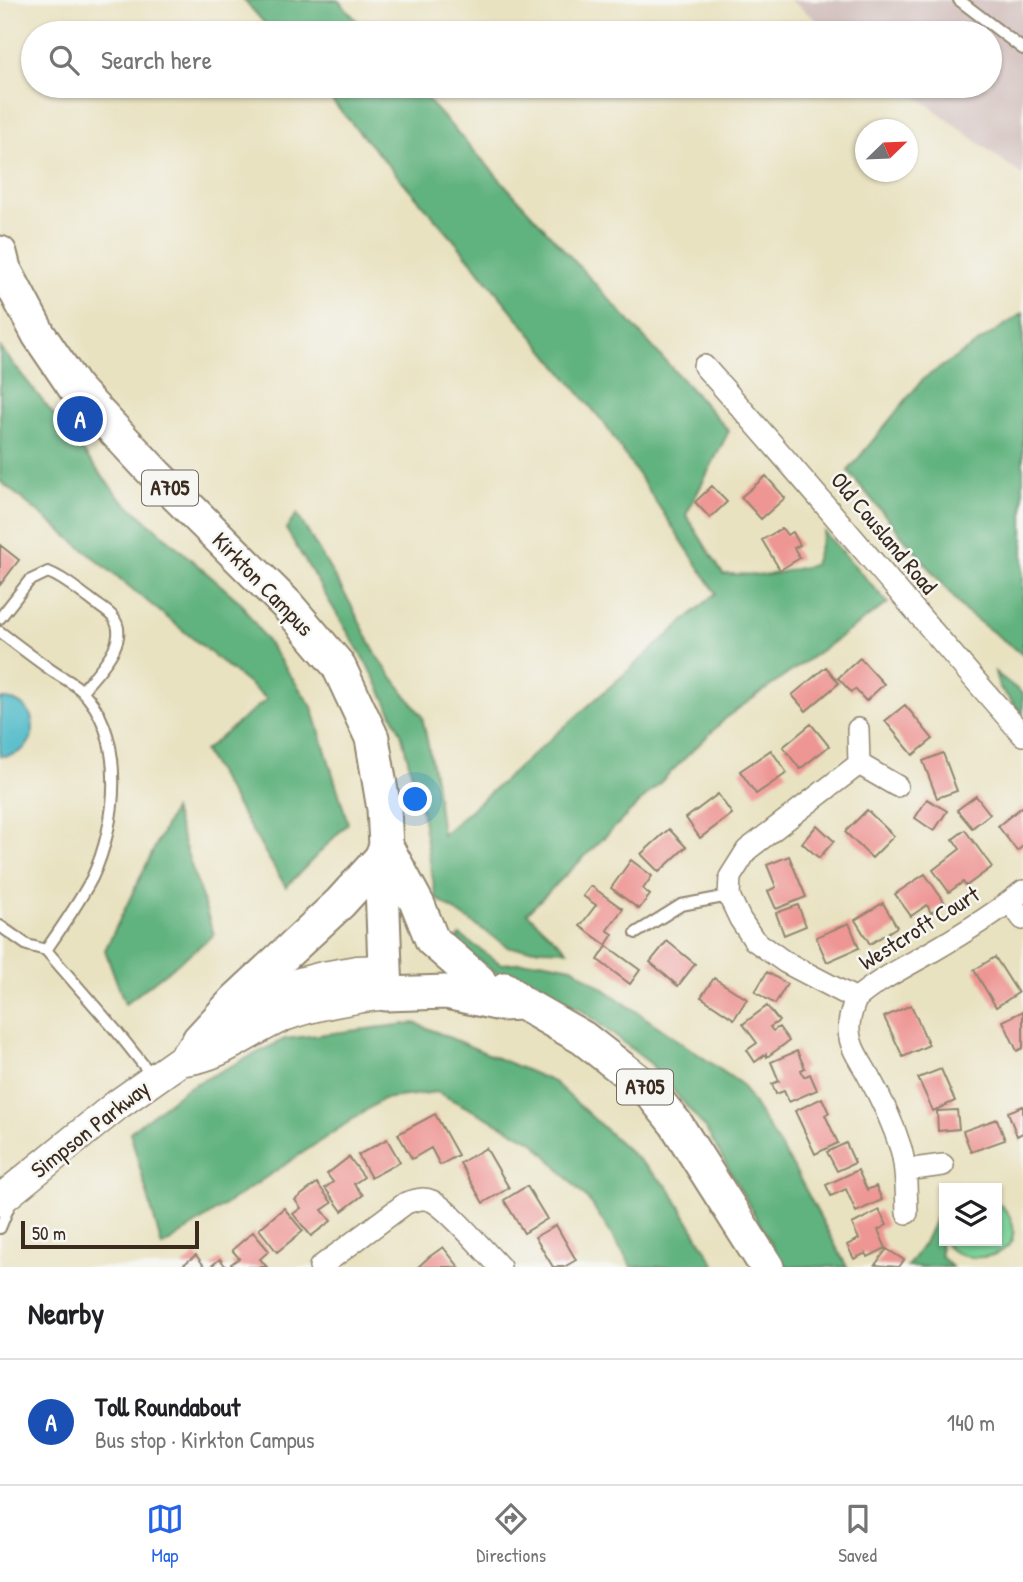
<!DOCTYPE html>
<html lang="en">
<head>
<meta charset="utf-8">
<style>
  :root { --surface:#fff; --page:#f2f2f2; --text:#202124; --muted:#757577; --line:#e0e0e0; --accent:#2563eb }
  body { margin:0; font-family:"Patrick Hand",sans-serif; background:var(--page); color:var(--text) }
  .controls { position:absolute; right:21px; bottom:21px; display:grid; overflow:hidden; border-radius:0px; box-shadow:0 2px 5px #0004 }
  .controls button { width:63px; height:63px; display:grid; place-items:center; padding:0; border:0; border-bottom:2px solid var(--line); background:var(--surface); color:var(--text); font:35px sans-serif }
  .compass { position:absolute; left:855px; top:119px; width:63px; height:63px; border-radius:50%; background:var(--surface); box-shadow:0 2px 5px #0004; rotate:67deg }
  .scale { position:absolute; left:21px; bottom:18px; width:178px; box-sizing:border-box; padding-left:7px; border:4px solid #3b2a1e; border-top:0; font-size:19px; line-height:24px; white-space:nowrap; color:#3b2a1e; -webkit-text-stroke:5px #f6f6f2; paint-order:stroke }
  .you { position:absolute; left:416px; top:800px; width:24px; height:24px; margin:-18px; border:5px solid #fff; border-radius:50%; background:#1a73e8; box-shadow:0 0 0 10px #1a73e833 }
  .badge { display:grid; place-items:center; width:46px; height:46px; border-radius:50%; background:var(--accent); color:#fff; font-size:23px; font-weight:700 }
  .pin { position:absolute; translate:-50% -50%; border:4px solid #fff; box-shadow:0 2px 7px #0006 }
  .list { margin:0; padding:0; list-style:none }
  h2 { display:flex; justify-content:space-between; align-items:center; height:91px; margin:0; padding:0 28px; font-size:30px }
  h2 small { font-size:23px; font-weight:400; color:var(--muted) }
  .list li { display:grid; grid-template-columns:46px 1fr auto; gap:21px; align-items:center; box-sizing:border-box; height:126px; padding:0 28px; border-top:2px solid var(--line) }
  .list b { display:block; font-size:26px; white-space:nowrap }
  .list p { margin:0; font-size:23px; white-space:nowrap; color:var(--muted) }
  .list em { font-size:23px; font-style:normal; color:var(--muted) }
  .icon { flex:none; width:38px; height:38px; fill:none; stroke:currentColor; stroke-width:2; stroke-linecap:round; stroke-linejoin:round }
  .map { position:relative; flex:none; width:1023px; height:1267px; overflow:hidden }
  .search { position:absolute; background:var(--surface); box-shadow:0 2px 5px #0004; left:21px; right:21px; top:21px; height:77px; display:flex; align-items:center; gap:18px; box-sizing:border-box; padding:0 24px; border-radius:38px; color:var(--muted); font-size:26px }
  .sheet { height:217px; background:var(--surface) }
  nav { display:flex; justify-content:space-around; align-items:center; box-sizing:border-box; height:98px; border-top:2px solid var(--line); background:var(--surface); font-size:19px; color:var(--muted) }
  nav a { display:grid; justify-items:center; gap:4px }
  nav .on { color:var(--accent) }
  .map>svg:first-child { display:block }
</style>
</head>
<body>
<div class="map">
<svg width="1023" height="1267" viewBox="0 0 1023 1267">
  <rect width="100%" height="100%" fill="#f6f6f2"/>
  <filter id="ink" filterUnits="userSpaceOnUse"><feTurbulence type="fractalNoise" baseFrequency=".0143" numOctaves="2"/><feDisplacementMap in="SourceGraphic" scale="14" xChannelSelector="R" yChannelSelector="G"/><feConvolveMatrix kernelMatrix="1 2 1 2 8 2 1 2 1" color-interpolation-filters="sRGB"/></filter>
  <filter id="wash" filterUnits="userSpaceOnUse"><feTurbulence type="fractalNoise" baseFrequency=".00686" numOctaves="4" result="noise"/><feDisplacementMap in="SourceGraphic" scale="28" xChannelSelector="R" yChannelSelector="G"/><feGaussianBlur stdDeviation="1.57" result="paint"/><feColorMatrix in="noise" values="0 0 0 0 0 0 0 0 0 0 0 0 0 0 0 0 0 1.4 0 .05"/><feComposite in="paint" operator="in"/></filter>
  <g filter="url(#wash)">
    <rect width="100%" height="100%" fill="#e9e2c1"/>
    <path fill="#d1bfbd" d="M790,0H1023V176L903,86H990V33H834Z"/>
    <path fill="#76cf95" stroke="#587c5a" stroke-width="2" d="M997,1202C1007,1210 1015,1221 1013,1235C1009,1267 927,1267 944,1218V1241H997Z"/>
    <path fill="#60b27e" stroke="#4e6e4e" stroke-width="2" d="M244,0H338L368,33H273Z
      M319,86H415L729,431L686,515L723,574L768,575L814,565L824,532L888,603L728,716L527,913L567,950L510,948L436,898L422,813L401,733L374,676L286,529L297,514L350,603L378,658L422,716L435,779L442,835L716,593L604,423L453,239Z
      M1023,313V655L965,611L848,471L923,379Z
      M0,347L118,496L240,602L312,707L348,823L286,887L204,751L267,699L0,481Z
      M995,672L1023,694V714L999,687Z
      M173,810L214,935L125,1004L105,950Z
      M460,935L501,964L541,961L572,967L741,1084L795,1170L847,1267H784L706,1129L651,1064L579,1008L500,975L455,944Z
      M415,1023L554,1082L669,1188L716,1267H632L591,1203L534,1142L437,1092L383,1099L162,1247L130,1132L187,1088L285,1039Z
      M935,1219L939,1222L941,1256L952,1267H907L924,1243Z"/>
    <path fill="#4cb9c7" stroke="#447272" stroke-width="2" d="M0,699C43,696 45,758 0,756Z"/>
    <g id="blocks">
      <path fill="#ee9694" d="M766,476L785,498L761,519L741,497Z
        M712,486L727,502L710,518L695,502Z
        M782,528L787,535L793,532L800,545L794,548L800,558L780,570L762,540Z
        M0,545L19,560L0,585Z
        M860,658L884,684L866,701L855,689L851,692L838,678Z
        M826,667L839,683L806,711L792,695Z
        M905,705L933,739L913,755L885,721Z
        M811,724L829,746L800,769L783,747Z
        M771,750L787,773L756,794L740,771Z
        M943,753L957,791L937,798L923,761Z
        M718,794L732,814L700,838L686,818Z
        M976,796L990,814L972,828L957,810Z
        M927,799L947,811L934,831L915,818Z
        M1023,806V846L1017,851L998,826Z
        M867,810L894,836L872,858L845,832Z
        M817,825L834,841L819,858L802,843Z
        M669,829L686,847L659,872L641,854Z
        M965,830L992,867L966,886L963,882L949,892L933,870L960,849L953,839Z
        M789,856L806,897L776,909L768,891L776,887L767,865Z
        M631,860L652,876L643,889L650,895L639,909L611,888Z
        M925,874L945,903L931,913L927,905L911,916L895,894Z
        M591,886L623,909L607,930L613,934L606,945L580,926L596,905L583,896Z
        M883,903L897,927L870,944L855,920Z
        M798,905L806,926L784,935L776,913Z
        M849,923L859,948L827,962L816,937Z
        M667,941L695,964L678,986L650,962Z
        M607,946L640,970L630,984L598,960Z
        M995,957L1018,993L996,1007L974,970Z
        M767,972L787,984L775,1004L755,992Z
        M714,978L747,999L734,1019L701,997Z
        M911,1005L929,1045L903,1057L884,1017Z
        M767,1006L779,1021L770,1027L773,1031L779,1027L789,1041L767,1057L766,1054L755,1062L747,1050L757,1043L743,1024Z
        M1023,1011V1048L1017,1051L1003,1021Z
        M797,1051L805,1068L801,1070L804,1077L810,1074L817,1090L789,1102L784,1091L776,1094L772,1084L779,1081L771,1062Z
        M941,1069L955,1101L933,1111L918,1078Z
        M822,1098L829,1113L825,1115L838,1143L815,1154L795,1111Z
        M1023,1106V1133L1017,1136L1008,1112Z
        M957,1110L959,1129L938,1131L937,1111Z
        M435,1114L458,1155L440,1165L431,1148L412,1159L398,1134Z
        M997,1119L1005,1140L971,1152L963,1131Z
        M387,1139L400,1162L371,1178L358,1155Z
        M846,1143L855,1163L837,1171L827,1152Z
        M486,1148L509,1188L483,1203L460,1163Z
        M349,1157L364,1177L354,1184L363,1195L342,1211L325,1188L333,1182L327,1174Z
        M858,1170L867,1190L876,1186L882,1200L856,1212L846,1189L831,1196L826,1185Z
        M317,1183L332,1203L322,1210L331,1221L311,1236L293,1214L301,1208L295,1200Z
        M527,1186L547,1219L524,1233L504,1200Z
        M284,1208L303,1231L277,1252L259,1229Z
        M879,1210L887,1225L878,1230L886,1248L868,1257L866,1253L854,1259L847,1245L859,1239L852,1224Z
        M556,1225L576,1260L564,1267H553L535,1237Z
        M253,1232L269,1251L260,1259L267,1267H234L231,1264L239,1258L232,1250Z
        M443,1247L459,1267H418L429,1257Z
        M887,1249L904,1260L899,1267L875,1265Z
        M196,1255L205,1267H185L183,1265Z
        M220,1259L226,1267H210Z"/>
    </g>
  </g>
  <g filter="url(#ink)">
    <use href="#blocks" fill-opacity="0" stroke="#928670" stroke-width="2"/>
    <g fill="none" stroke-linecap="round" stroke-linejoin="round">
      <g stroke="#928670" stroke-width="14">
        <path id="lane" d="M959,0L1023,49
          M0,618L29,581L48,572C64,578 76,589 90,599C97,605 106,610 112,616C133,640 96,673 82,691
          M0,632C17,645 34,658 51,670C61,677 74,683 82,691C127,737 117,825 92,878C79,903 62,927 46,950
          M0,926L27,945L46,950L118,1033L153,1077
          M636,933L681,905L729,896
          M0,1228L11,1201"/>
      </g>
      <g stroke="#928670" stroke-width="24">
        <path id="street" d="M704,366C812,487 915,613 1023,735
          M858,729L859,764
          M897,786L859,764L747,850L730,877L729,896L740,919L754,940L785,962L856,999C878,980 905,967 931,952C962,934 995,914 1023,891
          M1010,902L1023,919
          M856,999C852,1009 848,1020 849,1031C850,1048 860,1060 868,1075C881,1098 893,1123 901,1149C907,1170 906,1191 907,1213
          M906,1170L943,1165
          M320,1267L406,1203C415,1200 423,1197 432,1201C449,1209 485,1252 500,1267"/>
      </g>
      <g stroke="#928670" stroke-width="33">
        <path id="secondary" d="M185,1060C222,1056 250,1030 284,1016C311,1005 357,997 386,994
          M0,1200L117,1105L181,1060L199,1040L280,988L323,977L357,971L384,970"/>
      </g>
      <g stroke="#928670" stroke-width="37">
        <path id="primary" d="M0,253L4,269L39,335L75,388L157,476L287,605L338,665L372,738L384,809L386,846L381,858L386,994L446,992L500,1004L522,1003
          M386,846L418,905L432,940L479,981
          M505,989L522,1003L583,1038L647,1088L676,1124L767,1267
          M199,1040L236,1000L340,903L381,858"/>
      </g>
      <use href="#lane" stroke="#fff" stroke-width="10"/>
      <use href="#street" stroke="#fff" stroke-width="21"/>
      <use href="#secondary" stroke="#fff" stroke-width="30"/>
      <use href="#primary" stroke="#fff" stroke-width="33"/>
    </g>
  </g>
  <g text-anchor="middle" stroke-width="5" stroke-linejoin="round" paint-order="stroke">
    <g fill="#f6f6f2" stroke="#73675e" stroke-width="2">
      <rect x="142" y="470.5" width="56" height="35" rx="5"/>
      <rect x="617" y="1069.5" width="56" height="35" rx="5"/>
    </g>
    <g font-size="21" font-weight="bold" fill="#3b2a1e">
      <text x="170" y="495">A705</text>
      <text x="645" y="1094">A705</text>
    </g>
    <g font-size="23" fill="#3b2a1e" stroke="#f6f6f2">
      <text transform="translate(884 533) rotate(50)" y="8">Old Cousland Road</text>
      <text transform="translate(263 584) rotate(46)" y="8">Kirkton Campus</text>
      <text transform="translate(919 928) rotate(-32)" y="8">Westcroft Court</text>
      <text transform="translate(90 1129) rotate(-38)" y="8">Simpson Parkway</text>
    </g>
  </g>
</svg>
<div class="controls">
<button><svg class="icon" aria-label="layers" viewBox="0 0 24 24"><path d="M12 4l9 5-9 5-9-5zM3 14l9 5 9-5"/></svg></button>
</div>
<svg class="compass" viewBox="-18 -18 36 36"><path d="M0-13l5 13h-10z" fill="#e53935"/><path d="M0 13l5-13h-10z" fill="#757577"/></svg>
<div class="scale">50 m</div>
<div class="you"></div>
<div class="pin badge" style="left:80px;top:419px;background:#1a4fb4">A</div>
<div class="search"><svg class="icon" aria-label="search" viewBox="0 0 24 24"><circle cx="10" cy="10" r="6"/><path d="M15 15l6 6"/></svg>Search here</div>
</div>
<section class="sheet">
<h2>Nearby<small></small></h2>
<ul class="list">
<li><span class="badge" style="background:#1a4fb4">A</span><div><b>Toll Roundabout</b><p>Bus stop · Kirkton Campus</p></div><em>140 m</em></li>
</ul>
</section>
<nav>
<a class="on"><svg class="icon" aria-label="map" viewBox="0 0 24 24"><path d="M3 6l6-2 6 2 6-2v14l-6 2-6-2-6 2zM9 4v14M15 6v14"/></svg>Map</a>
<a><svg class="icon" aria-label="directions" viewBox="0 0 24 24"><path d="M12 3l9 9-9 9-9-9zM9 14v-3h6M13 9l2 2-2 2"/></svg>Directions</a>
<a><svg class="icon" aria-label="saved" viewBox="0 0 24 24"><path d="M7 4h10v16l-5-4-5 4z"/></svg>Saved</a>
</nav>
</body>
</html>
